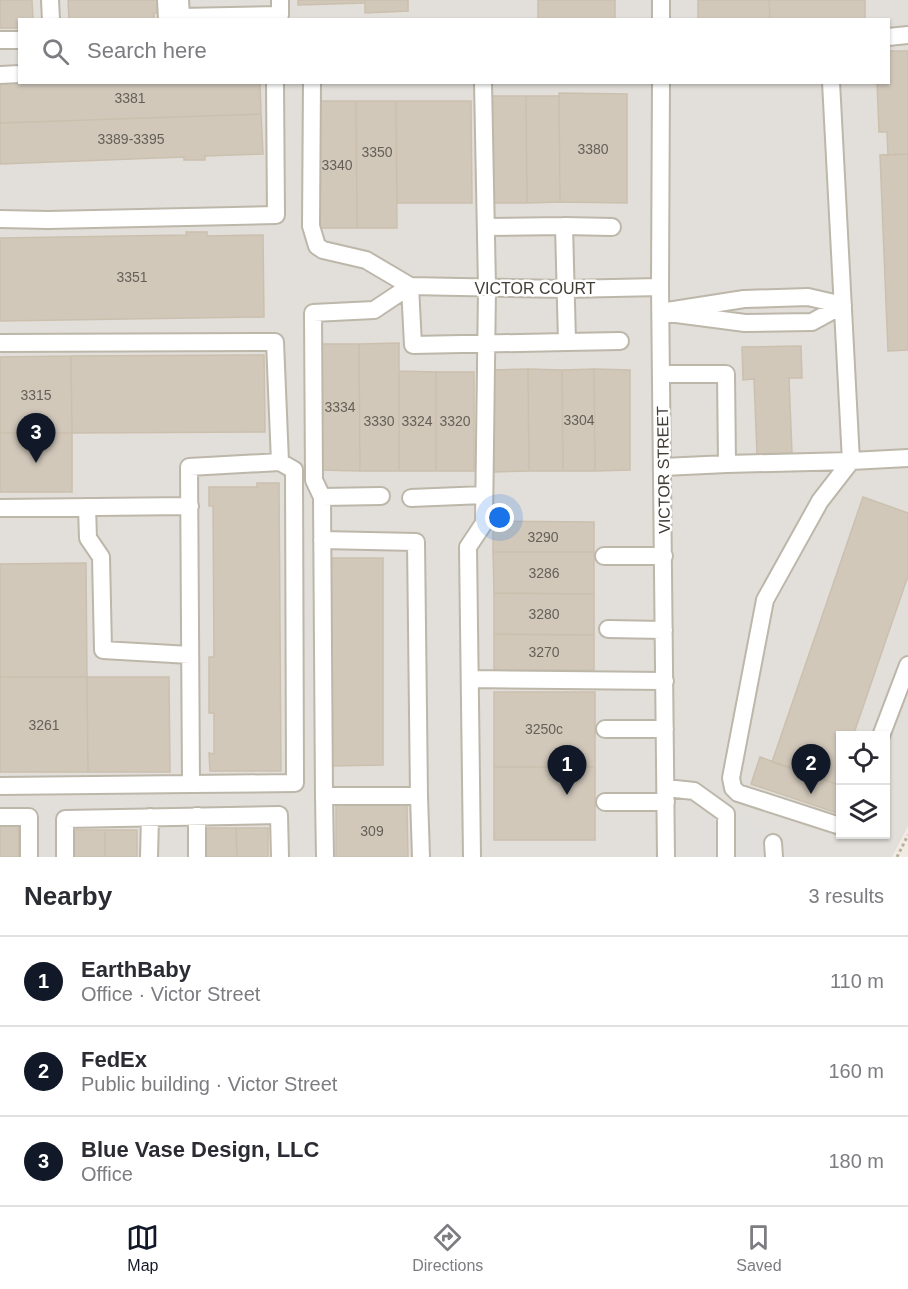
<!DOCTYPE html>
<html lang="en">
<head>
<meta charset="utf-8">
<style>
  :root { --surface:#fff; --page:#f7f7f7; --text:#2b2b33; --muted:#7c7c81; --line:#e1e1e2; --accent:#111827 }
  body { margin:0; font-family:Arial,sans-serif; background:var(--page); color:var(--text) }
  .controls { position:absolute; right:18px; bottom:18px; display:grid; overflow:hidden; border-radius:0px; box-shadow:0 2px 4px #0004 }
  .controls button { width:54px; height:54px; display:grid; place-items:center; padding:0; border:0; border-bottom:2px solid var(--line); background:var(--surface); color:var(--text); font:30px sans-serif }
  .you { position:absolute; left:500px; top:518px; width:21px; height:21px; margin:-15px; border:4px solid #fff; border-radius:50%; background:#1a73e8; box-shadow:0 0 0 9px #1a73e833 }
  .badge { display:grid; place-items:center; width:39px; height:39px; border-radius:50%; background:var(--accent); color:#fff; font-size:20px; font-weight:700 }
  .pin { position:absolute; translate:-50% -50px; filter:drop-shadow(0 2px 3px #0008) }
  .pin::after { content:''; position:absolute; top:32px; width:21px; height:18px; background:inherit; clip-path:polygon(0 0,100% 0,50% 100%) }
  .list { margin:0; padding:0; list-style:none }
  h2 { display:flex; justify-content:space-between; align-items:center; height:78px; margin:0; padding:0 24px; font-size:26px }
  h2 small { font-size:20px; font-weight:400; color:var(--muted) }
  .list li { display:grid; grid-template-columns:39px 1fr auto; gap:18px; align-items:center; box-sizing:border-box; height:90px; padding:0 24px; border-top:2px solid var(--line) }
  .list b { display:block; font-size:22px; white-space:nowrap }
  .list p { margin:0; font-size:20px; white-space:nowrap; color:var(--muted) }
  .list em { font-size:20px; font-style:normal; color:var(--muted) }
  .icon { flex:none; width:33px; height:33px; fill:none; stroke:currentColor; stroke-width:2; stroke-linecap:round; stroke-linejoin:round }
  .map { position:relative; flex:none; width:908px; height:857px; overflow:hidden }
  .search { position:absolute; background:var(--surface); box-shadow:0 2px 4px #0004; left:18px; right:18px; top:18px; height:66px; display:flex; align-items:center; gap:15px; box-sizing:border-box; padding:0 21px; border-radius:0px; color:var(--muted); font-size:22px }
  .sheet { height:348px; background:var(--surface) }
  nav { display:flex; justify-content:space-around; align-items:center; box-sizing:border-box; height:84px; border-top:2px solid var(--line); background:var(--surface); font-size:16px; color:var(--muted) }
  nav a { display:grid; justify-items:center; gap:3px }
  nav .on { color:var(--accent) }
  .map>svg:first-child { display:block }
</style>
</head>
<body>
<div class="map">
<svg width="908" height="857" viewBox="0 0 908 857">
  <rect width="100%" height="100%" fill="#f0ece4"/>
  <path fill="#e2ded9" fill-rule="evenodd" d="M0,0H908V826L892,857H0ZM20,20H888V82H20ZM840,736H886V834H840Z"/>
  <path fill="#e1dfdc" d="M701,814H752V828H766L785,843H798V857H701Z"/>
  <path fill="#d1c8ba" stroke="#cbc0ae" stroke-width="1.5" d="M0,0H32L33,20H20V28H0Z
    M68,0H158V13H154V20H69Z
    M298,0H365V3L298,5Z
    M365,0H408V11L365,13Z
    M538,0H615V20H538Z
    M698,0H769L770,20H698Z
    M769,0H865V20H770Z
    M888,51H908V154L888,155L887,132H879L877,82H888Z
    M20,81V82H260L261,114L0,123V82Z
    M559,93L627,94V203L560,202Z
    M490,96H526L527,203H491Z
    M526,96H559L560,202L527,203Z
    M317,101H356L357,228H318Z
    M356,101H396L397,228H357Z
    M396,101H471L472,203H397Z
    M261,114L263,154L205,156V160H184V157L0,164V123Z
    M908,154V350L888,351L880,155Z
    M186,232H207V236L263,235L264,317L0,321V238L187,235Z
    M399,343V471H360L359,344Z
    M319,344H359L360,471L320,470Z
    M801,346L802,378H789L792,453L757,454L754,379L743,380L742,347Z
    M264,355L265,432L72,433L71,356Z
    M71,356L72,433H0V357Z
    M528,369L529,471L494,472L492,370Z
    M528,369L562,370L563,471H529Z
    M594,369L595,471H563L562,370Z
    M594,369L630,370V470L595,471Z
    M399,371L436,372V471H399Z
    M436,372H474V471H436Z
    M0,433H72V492H0Z
    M257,483H279L281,771H210L209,753L214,754V713H209V657H214L213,506H209V487H257Z
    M863,497L908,513V576L853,736H840V772L836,784L772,762Z
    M493,521L594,522V552H493Z
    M493,552H594V594L494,593Z
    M328,558H383V765L329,766Z
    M86,563L87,677H0V564Z
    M494,593L594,594V635L494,634Z
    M494,634L594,635V670H494Z
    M0,677H87L88,772H0Z
    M87,677H169L170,772H88Z
    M494,692H595V767H494Z
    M760,757L840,785V814L751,784Z
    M494,767H595V840H494Z
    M336,805H407L408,857H336Z
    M0,822H18L19,857H0Z
    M204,828H236L237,857H205Z
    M236,828H268V857H237Z
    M74,830H105V857H74Z
    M105,830H137V857H105Z"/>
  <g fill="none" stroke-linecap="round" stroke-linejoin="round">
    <g stroke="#bdb7aa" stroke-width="20">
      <path id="minor" d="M50,0L51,20
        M166,0L167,20
        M180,0L181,17L280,15V0
        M661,20V0
        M888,37L908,35
        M0,40H20
        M0,75L20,74
        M312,82L311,226L317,246L323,250L366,260L410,286L566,289L660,287
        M661,82L660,287L666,857
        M831,82L851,461L908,458
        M0,219L48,220L276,215L275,82
        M486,227L564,226
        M410,286L413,345L567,342L564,226L612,227
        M808,297L843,305L812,322L745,323L661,312L744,299Z
        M567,342L620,341
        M0,343L275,342L280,462L189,467L191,784L0,786
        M661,374H726L727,464L663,467
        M727,464L851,461
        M322,497L381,496
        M411,498L484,495
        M87,507L88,538L101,557L103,650L190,655
        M0,508L190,506
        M322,540L416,542L419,796
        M604,556H664
        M608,629L664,630
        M470,679L665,681
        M605,729H665
        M881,736L908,665
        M191,784L295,783L294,470L280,462
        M666,788L694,791L726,814V857
        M324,796L322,497L314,480L313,313L374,310L410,286
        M605,802H666
        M197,816V857
        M0,817H29V857
        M840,824L837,825L738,793L733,788L731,778L765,600L820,501L851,461
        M773,843L774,857
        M65,857V819L279,815L280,857
        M149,857L150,817
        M325,857L324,796H419L421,857
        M472,857L468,547L484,523L487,288L483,82"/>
    </g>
    <path stroke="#bbaf9a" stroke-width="3" stroke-dasharray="3 3" stroke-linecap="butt" d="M897,857L908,835"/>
    <use href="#minor" stroke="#fff" stroke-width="16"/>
  </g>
  <g text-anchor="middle" stroke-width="5" stroke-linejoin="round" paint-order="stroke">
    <g font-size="14" fill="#655f56">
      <text x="130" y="103">3381</text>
      <text x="131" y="144">3389-3395</text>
      <text x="593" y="154">3380</text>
      <text x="377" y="157">3350</text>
      <text x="337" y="170">3340</text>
      <text x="132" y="282">3351</text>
      <text x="36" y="400">3315</text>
      <text x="340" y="412">3334</text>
      <text x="579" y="425">3304</text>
      <text x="379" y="426">3330</text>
      <text x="417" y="426">3324</text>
      <text x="455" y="426">3320</text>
      <text x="543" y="542">3290</text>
      <text x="544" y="578">3286</text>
      <text x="544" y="619">3280</text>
      <text x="544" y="657">3270</text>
      <text x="44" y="730">3261</text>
      <text x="544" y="734">3250c</text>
      <text x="372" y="836">309</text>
    </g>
    <g font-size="16" fill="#413c34" stroke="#fff">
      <text x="535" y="294">VICTOR COURT</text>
      <text transform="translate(663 470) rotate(-91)" y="6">VICTOR STREET</text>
    </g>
  </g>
</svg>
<div class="controls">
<button><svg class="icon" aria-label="locate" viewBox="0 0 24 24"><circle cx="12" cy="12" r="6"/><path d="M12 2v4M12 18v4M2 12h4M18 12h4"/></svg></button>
<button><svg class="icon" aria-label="layers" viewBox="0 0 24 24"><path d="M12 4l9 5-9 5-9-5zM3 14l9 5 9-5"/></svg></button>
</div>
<div class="you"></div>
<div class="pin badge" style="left:567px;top:795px">1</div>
<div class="pin badge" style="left:811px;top:794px">2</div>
<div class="pin badge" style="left:36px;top:463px">3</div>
<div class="search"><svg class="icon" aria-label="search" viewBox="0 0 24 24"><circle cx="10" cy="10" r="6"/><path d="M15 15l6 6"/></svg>Search here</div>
</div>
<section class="sheet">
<h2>Nearby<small>3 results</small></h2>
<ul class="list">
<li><span class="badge">1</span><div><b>EarthBaby</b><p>Office · Victor Street</p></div><em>110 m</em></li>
<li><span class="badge">2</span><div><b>FedEx</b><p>Public building · Victor Street</p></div><em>160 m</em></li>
<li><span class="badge">3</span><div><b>Blue Vase Design, LLC</b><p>Office</p></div><em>180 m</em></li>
</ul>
</section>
<nav>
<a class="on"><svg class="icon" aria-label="map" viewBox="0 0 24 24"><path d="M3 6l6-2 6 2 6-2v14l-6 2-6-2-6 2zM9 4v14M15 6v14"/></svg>Map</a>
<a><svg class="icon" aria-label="directions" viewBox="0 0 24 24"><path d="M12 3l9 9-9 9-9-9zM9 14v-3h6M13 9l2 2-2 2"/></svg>Directions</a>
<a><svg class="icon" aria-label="saved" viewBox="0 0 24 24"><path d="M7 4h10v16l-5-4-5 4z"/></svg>Saved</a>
</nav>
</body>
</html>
